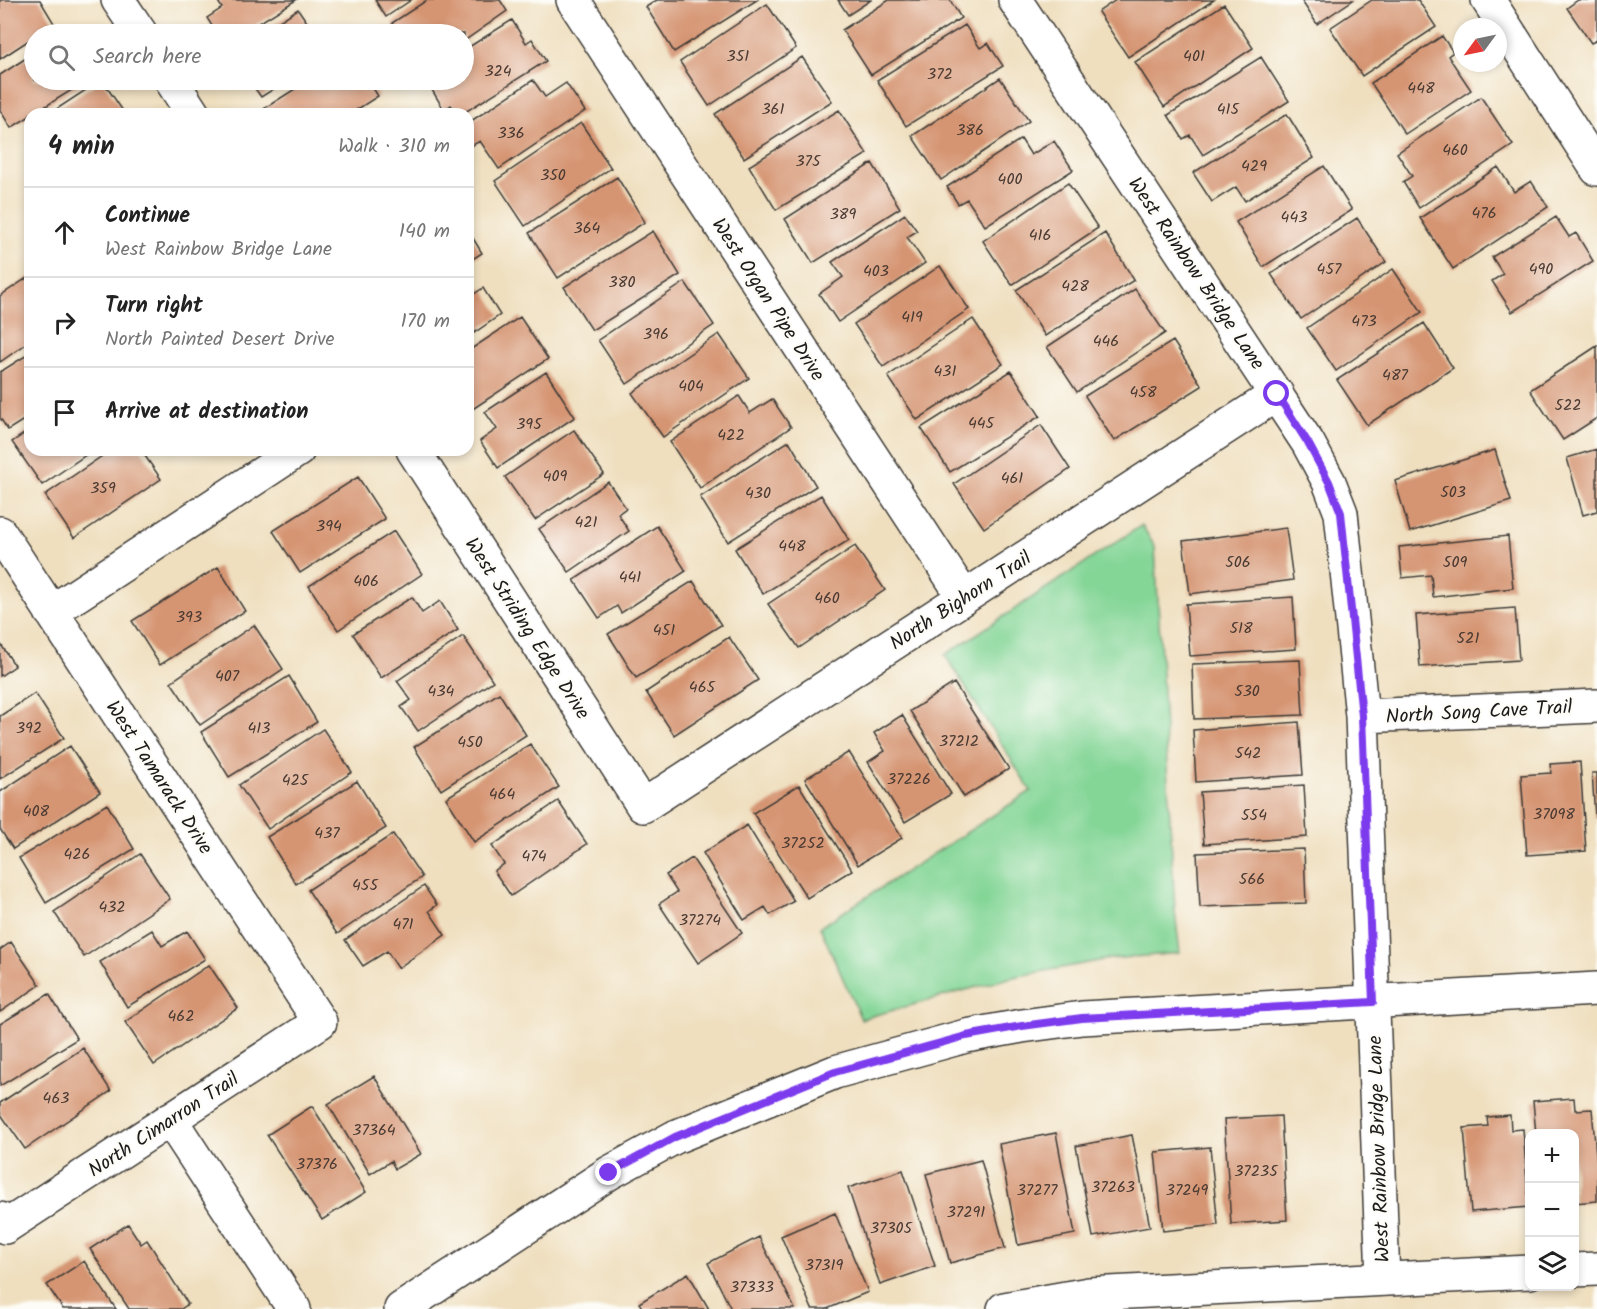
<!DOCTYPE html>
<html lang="en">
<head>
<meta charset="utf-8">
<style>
  :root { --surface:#fff; --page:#f2f2f2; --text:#222; --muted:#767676; --line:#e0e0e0 }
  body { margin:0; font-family:Kalam,sans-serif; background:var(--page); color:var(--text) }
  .controls { position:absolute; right:18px; bottom:18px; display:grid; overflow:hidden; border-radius:12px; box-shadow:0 3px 9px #0003 }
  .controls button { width:54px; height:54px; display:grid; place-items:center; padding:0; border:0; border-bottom:2px solid var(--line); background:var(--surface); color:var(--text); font:30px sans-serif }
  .compass { position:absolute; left:1453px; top:18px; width:54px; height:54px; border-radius:50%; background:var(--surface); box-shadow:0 3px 9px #0003; rotate:237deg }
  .stop { position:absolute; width:18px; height:18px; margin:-14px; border:4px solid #7c3aed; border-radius:50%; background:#fff }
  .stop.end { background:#7c3aed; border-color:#fff; box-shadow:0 2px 6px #0008 }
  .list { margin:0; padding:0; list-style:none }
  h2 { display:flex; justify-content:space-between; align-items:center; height:78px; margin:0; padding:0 24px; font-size:26px }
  h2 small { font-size:20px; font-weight:400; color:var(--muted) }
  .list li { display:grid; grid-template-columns:39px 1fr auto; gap:18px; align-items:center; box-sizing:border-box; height:90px; padding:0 24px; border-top:2px solid var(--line) }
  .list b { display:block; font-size:22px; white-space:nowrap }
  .list p { margin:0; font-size:20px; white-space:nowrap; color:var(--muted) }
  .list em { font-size:20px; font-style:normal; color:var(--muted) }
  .icon { flex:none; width:33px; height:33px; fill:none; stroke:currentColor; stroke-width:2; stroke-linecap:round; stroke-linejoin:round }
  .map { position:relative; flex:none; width:1597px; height:1309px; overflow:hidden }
  .search { position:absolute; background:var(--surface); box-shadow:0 3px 9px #0003; left:24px; top:24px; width:450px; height:66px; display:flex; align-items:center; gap:15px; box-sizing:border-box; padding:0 21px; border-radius:33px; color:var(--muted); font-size:22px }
  .panel { position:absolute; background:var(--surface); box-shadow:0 3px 9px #0003; left:24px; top:108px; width:450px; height:348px; border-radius:18px }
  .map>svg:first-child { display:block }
</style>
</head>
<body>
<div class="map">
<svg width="1597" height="1309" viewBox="0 0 1597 1309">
  <rect width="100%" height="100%" fill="#fdfcf7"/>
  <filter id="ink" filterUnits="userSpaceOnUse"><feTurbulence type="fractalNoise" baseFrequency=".0167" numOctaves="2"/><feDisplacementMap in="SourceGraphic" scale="12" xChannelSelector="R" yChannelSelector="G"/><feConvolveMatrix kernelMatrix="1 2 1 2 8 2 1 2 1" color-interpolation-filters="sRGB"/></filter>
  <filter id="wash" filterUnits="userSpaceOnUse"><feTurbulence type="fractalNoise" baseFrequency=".008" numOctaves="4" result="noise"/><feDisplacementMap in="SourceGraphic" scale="24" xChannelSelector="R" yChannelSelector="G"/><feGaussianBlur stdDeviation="1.35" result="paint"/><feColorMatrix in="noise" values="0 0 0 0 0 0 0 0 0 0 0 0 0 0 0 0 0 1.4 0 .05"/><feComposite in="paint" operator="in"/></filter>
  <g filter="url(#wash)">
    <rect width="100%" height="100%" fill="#efdfbf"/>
    <path fill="#84d697" stroke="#50795a" stroke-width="1.5" d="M1142,525L1155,547L1175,911L1180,953L1109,959L1013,977L861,1019L820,927L1031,791L945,655Z"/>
    <g id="blocks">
      <path fill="#d59573" d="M0,0H40L55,25L39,34H34V37L0,59Z
        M217,0H296L241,34H217L207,18L222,8Z
        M375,0H411L386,17Z
        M427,0H500L507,11L464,41V34H400L392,23Z
        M657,0H757L674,52L646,7Z
        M838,0H871L848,15Z
        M889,0H950L961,18L871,75L842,30Z
        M1116,0H1214L1128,57L1098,12Z
        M1301,0H1353L1317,24Z
        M1372,0H1418L1436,27L1362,76L1330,28Z
        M1578,0H1597V40L1591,43L1567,8Z
        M767,4L796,48L709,106L680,62Z
        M1224,4L1253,48L1164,107L1135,62Z
        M298,9L315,34H259Z
        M512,20L526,43L532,39L546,61L462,114H457L451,105L444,110L426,80H464V50Z
        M965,25L980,48L988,43L1003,66L906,126L877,80Z
        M1442,36L1453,52L1448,56L1471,90L1405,134L1371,83Z
        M34,53V80H88L33,114H30V116L11,128L0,110V75Z
        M802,57L832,101L744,158L715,114Z
        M1261,57L1289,101L1203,155L1190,135L1183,139L1168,115Z
        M1000,78L1029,121L941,180L912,136Z
        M102,80L125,114H49L101,80Z
        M249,80H288L261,97Z
        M309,80H368L378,96L350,114H269L265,108Z
        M533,80L545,97L566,83L585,111L499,169L480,141L471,146L468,141V123Z
        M1481,97L1513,145L1419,208L1403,182L1412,176L1397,153Z
        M839,110L867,154L776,210L749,166Z
        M1287,114L1314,158L1245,201L1236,187L1212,202L1193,173Z
        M581,123L611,168L525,226L495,181Z
        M1021,139L1031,155L1054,141L1073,170L985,226L967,199L958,204L947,187Z
        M872,163L900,208L813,263L785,219Z
        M1324,166L1352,210L1263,267L1236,222Z
        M1498,167L1514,192L1531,181L1548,207L1453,269L1420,218Z
        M617,177L645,222L558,278L529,233Z
        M1068,183L1098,228L1012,285L983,241Z
        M905,214L917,231L907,237L925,263L838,322L819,294L843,277L832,262Z
        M1556,217L1569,237L1576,233L1593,261L1512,312L1492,281L1503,274L1492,257Z
        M1357,218L1386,262L1301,319L1271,274Z
        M468,230L482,253L468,262Z
        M653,231L680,275L592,330L564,287Z
        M1105,233L1134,280L1045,336L1016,290Z
        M940,266L969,309L883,367L854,324Z
        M1393,269L1422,312L1336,371L1307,328Z
        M30,276V341L0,362V296Z
        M685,282L714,325L627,384L598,340Z
        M468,285L474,294L483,288L500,315L468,337Z
        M1135,289L1165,333L1077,392L1047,347Z
        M520,317L548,359L468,412V351Z
        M973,319L1003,364L917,420L888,376Z
        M1424,323L1453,368L1367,425L1337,380Z
        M719,334L749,378L663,437L632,393Z
        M1173,341L1202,386L1114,441L1085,396Z
        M1597,346V418L1563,440L1530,390Z
        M30,353V416L8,430L0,418V372Z
        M1011,371L1040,416L950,472L921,428Z
        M546,372L575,417L498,468L480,441L497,429L485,412Z
        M739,396L750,413L772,399L791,427L700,488L670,442Z
        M1041,425L1070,469L984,528L954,484Z
        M30,430V450H93L42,485L12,442Z
        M574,430L604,474L535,520L505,477Z
        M789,441L816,486L728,542L700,497Z
        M1597,449V511L1583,515L1567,458Z
        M111,450H141L161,479L74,538L45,495Z
        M1495,450L1511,501L1410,532L1395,481Z
        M358,477L385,519L300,573L273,531Z
        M608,482L626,508L618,514L629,531L569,572L539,529Z
        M821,495L849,540L763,594L735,549Z
        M657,526L686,571L621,613L617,606L599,618L574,580Z
        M1286,528L1293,580L1190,594L1183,541Z
        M394,531L422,574L338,630L309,586Z
        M1508,536L1513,588L1433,597L1431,575L1402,578L1399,547Z
        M855,546L885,590L799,648L768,604Z
        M218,567L245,611L160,665L132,621Z
        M693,581L721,625L636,678L608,634Z
        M412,597L422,613L440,601L458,630L381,678L353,634Z
        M1293,597L1296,649L1190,656L1186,604Z
        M1515,608L1519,660L1420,667L1416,615Z
        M254,625L283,669L200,725L171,682Z
        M463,636L493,681L418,731L401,707L411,700L397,681Z
        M729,637L758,680L674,735L646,692Z
        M0,643L15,666L0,676Z
        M1300,660L1303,715L1194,719L1192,664Z
        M289,676L317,722L229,777L201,732Z
        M954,683L1009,769L964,797L910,711Z
        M35,693L64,738L0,779V716Z
        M499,693L526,735L441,790L414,747Z
        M902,715L951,794L905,822L868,762L885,751L874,733Z
        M1299,722L1303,775L1196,782L1193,730Z
        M323,729L352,772L268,829L239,785Z
        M530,744L559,787L474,842L446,798Z
        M70,746L100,792L13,849L0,829V792Z
        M849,752L902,838L858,865L805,779Z
        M1580,762L1586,851L1527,855L1521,775L1551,773L1550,764Z
        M1592,773H1597V817H1595Z
        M357,781L386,828L296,884L267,837Z
        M799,785L852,870L807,898L753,813Z
        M1304,785L1307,837L1204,844L1200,792Z
        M558,801L587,844L511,896L494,871L504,864L492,846Z
        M107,804L134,849L46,903L19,858Z
        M747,825L794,901L770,915L765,907L744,920L703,853Z
        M393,834L422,877L337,934L308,890Z
        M1304,849L1306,903L1200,907L1197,853Z
        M140,854L170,899L84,957L54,912Z
        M692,858L742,933L698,963L659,904L677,892L666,875Z
        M424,886L437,905L429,911L445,935L398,968L387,951L363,966L345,940Z
        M152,930L162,946L187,931L205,959L127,1007L100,962Z
        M11,942L40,985L0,1012V950Z
        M209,965L238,1008L154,1065L125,1022Z
        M49,994L77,1039L0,1086V1024Z
        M83,1048L111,1091L25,1149L0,1113V1103Z
        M374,1076L421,1154L395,1169L391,1161L370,1174L328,1104Z
        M1574,1098L1575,1110L1592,1109L1597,1166V1201L1574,1203V1134H1536L1533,1101Z
        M312,1106L366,1192L322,1220L267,1135Z
        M1510,1115L1511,1130L1523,1129L1529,1207L1471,1212L1464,1128L1488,1126L1487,1117Z
        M1281,1116L1287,1220L1231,1224L1224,1119Z
        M1056,1133L1075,1234L1018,1245L999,1144Z
        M1132,1135L1150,1227L1093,1237L1076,1146Z
        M1210,1147L1218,1225L1163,1231L1155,1152Z
        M981,1160L1005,1248L950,1263L926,1174Z
        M903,1170L935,1266L880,1285L848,1188Z
        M835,1213L868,1292L827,1309H812L781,1236Z
        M128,1224L141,1244L147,1240L188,1304L181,1309H129L90,1249Z
        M759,1237L795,1309H731L708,1263Z
        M84,1261L116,1309H63L47,1285Z
        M688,1273L709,1309H643L639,1303Z"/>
    </g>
  </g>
  <g filter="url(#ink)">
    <use href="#blocks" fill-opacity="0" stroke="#3c3934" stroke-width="1.5"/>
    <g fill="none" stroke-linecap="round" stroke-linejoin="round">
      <g stroke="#3c3934" stroke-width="36">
        <path id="minor" d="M118,0L141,34
          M573,0L964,597
          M1015,0L1308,443L1329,482L1341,513L1362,716L1383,1279
          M1488,0L1597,169
          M171,80L193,114
          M413,450L643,806L1277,394
          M0,533L320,1022L5,1227L0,1219
          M51,612L298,450
          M1362,716L1597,706
          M170,1119L294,1309
          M1574,1270L1597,1269
          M401,1309L609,1173L675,1137L835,1072L966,1036L1022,1026L1082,1018L1597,989
          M1004,1309L1089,1294L1530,1272"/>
      </g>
      <use href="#minor" stroke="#fff" stroke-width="33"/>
    </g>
  </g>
  <g fill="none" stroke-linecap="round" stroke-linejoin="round" filter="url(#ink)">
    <path stroke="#7c3aed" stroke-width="8" d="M609,1173L675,1137L835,1072L966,1036L1022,1026L1082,1018L1373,1002L1362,716L1341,513L1329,482L1308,443L1277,394"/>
  </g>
  <g text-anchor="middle" stroke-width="4.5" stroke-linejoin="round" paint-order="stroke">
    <g font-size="16" fill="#4a3a32">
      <text x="738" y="61">351</text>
      <text x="1194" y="61">401</text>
      <text x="498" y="76">324</text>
      <text x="940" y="79">372</text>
      <text x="1421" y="93">448</text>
      <text x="773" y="114">361</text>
      <text x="1228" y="114">415</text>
      <text x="970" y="135">386</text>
      <text x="511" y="138">336</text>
      <text x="1455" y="155">460</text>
      <text x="808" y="166">375</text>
      <text x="1254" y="171">429</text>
      <text x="553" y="180">350</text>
      <text x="1010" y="184">400</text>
      <text x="1484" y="218">476</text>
      <text x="843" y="219">389</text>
      <text x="1294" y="222">443</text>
      <text x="587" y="233">364</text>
      <text x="1040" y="240">416</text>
      <text x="1329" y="274">457</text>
      <text x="1541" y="274">490</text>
      <text x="876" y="276">403</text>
      <text x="622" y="287">380</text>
      <text x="1075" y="291">428</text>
      <text x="912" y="322">419</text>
      <text x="1364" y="326">473</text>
      <text x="656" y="339">396</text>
      <text x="1106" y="346">446</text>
      <text x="945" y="376">431</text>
      <text x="1395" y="380">487</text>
      <text x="691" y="391">404</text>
      <text x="1143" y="397">458</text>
      <text x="1568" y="410">522</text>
      <text x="981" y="428">445</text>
      <text x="529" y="429">395</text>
      <text x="731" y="440">422</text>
      <text x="555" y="481">409</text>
      <text x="1012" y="483">461</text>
      <text x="103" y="493">359</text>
      <text x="1453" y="497">503</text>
      <text x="758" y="498">430</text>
      <text x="586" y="527">421</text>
      <text x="329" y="531">394</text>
      <text x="792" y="551">448</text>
      <text x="1238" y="567">506</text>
      <text x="1455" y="567">509</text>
      <text x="630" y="582">441</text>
      <text x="366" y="586">406</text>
      <text x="827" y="603">460</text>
      <text x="189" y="622">393</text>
      <text x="1241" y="633">518</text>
      <text x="664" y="635">451</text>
      <text x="1468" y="643">521</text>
      <text x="227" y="681">407</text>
      <text x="702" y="692">465</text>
      <text x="441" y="696">434</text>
      <text x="1247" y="696">530</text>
      <text x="29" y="733">392</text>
      <text x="259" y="733">413</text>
      <text x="959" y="746">37212</text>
      <text x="470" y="747">450</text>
      <text x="1248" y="758">542</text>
      <text x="909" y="784">37226</text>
      <text x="295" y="785">425</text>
      <text x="502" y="799">464</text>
      <text x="36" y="816">408</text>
      <text x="1554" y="819">37098</text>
      <text x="1254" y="820">554</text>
      <text x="327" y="838">437</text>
      <text x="803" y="848">37252</text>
      <text x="77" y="859">426</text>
      <text x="534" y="861">474</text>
      <text x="1252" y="884">566</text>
      <text x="365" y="890">455</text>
      <text x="112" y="912">432</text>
      <text x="700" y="925">37274</text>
      <text x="403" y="929">471</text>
      <text x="181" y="1021">462</text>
      <text x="56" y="1103">463</text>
      <text x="374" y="1135">37364</text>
      <text x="317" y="1169">37376</text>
      <text x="1256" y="1176">37235</text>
      <text x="1113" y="1192">37263</text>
      <text x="1037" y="1195">37277</text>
      <text x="1187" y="1195">37249</text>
      <text x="966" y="1217">37291</text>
      <text x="891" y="1233">37305</text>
      <text x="824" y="1270">37319</text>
      <text x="752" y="1292">37333</text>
    </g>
    <g font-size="20" fill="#1c1c1c" stroke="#fdfcf7">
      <text transform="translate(1197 273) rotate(56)" y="7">West Rainbow Bridge Lane</text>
      <text transform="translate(769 299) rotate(57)" y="7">West Organ Pipe Drive</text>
      <text transform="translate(960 600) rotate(-33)" y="7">North Bighorn Trail</text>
      <text transform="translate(528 628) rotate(57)" y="7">West Striding Edge Drive</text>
      <text transform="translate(1479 711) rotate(-3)" y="7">North Song Cave Trail</text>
      <text transform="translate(160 777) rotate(57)" y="7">West Tamarack Drive</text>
      <text transform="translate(163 1124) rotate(-33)" y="7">North Cimarron Trail</text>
      <text transform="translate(1378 1149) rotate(-92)" y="7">West Rainbow Bridge Lane</text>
    </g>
  </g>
</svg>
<div class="controls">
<button>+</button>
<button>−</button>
<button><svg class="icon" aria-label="layers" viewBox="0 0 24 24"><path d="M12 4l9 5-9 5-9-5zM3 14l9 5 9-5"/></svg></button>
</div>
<svg class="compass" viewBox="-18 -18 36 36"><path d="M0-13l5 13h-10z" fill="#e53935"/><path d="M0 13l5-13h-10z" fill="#767676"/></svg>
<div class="stop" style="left:1277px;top:394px"></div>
<div class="stop end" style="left:609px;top:1173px"></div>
<div class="search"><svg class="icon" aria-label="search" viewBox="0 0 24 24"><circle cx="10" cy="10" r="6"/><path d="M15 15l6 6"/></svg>Search here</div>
<section class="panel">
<h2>4 min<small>Walk · 310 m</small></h2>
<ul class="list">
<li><svg class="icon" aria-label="ahead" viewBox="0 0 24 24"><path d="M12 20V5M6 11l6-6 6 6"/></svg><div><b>Continue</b><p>West Rainbow Bridge Lane</p></div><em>140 m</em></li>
<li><svg class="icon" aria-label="right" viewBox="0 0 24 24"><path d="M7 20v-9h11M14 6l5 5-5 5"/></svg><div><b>Turn right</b><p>North Painted Desert Drive</p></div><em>170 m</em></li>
<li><svg class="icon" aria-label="arrive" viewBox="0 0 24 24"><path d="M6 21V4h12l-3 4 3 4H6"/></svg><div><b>Arrive at destination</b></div></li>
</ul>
</section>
</div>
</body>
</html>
